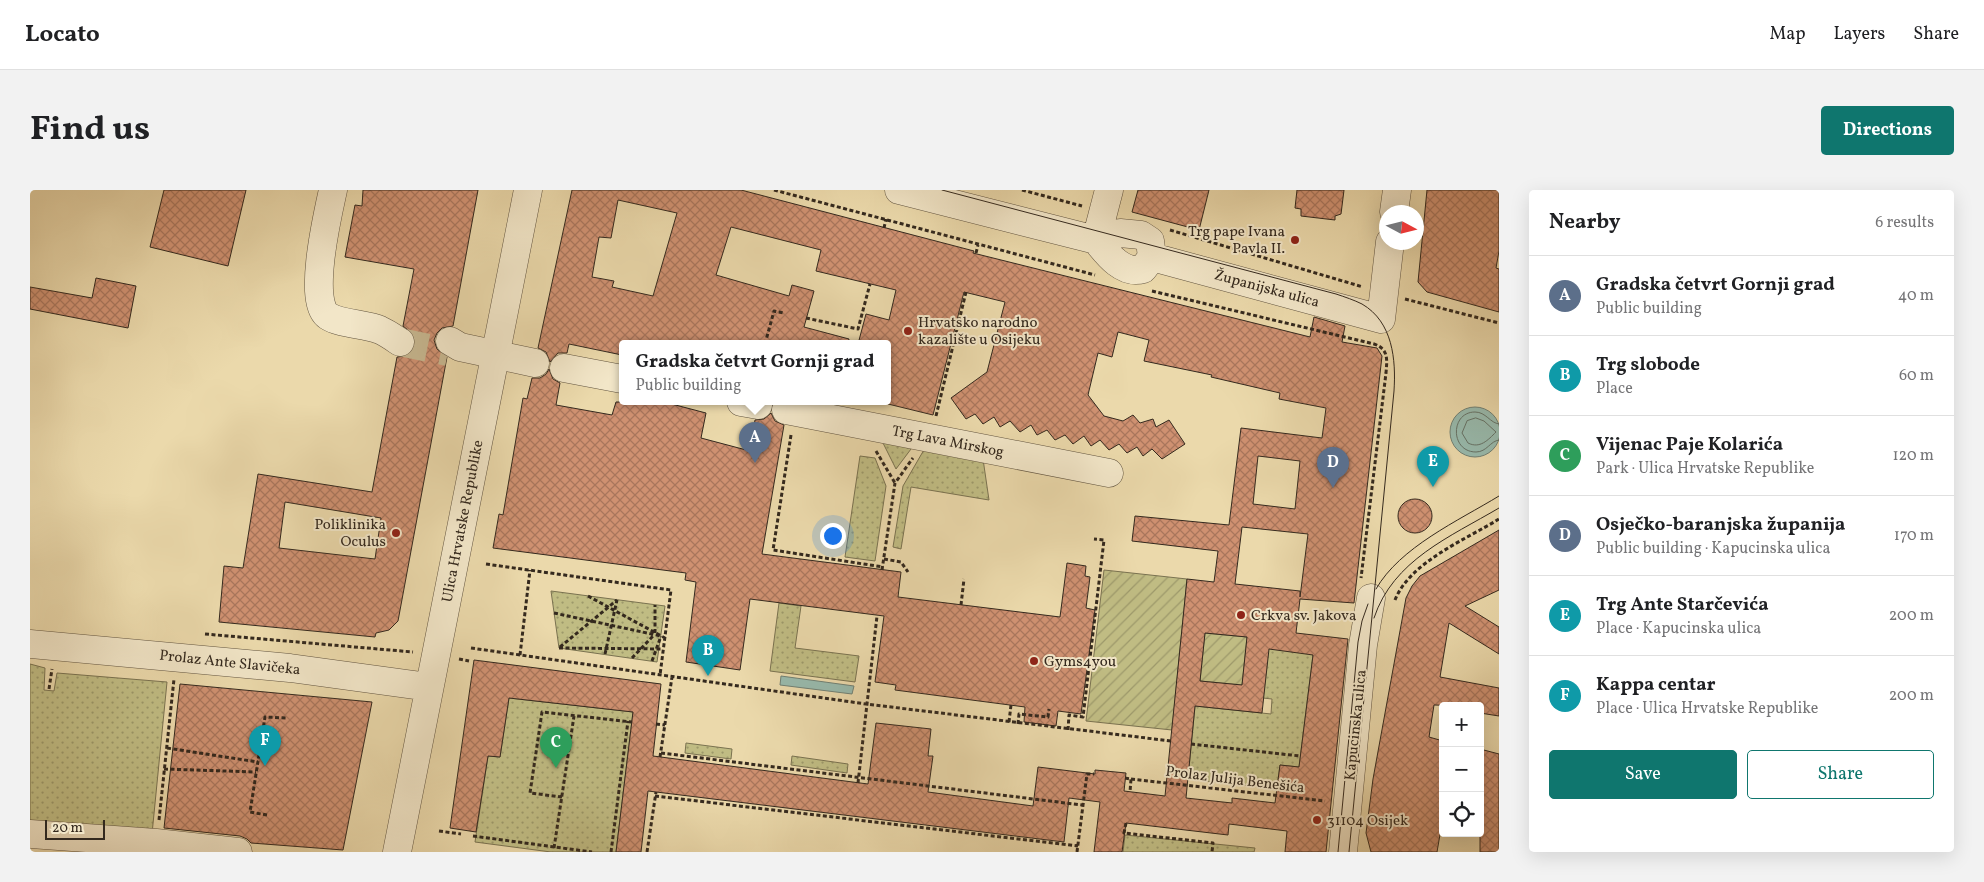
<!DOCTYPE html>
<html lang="en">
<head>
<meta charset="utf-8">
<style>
  :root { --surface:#fff; --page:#f2f2f2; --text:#202124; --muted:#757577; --line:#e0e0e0; --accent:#0f766e }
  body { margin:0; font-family:Vollkorn,serif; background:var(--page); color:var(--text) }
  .controls { position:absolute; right:15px; bottom:15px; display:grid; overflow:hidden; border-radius:5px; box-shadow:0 5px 20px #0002 }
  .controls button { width:45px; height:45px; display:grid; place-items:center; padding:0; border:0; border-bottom:1px solid var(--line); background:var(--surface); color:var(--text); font:25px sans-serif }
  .compass { position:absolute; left:1349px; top:15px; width:45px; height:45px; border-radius:50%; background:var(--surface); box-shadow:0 5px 20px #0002; rotate:97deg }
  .scale { position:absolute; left:15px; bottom:12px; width:60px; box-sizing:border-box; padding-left:5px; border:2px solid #34291e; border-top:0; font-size:14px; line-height:18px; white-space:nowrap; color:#34291e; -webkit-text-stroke:4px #f2e6c8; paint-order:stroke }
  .you { position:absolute; left:802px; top:345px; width:18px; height:18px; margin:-12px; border:4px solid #fff; border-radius:50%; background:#1a73e8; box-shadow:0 0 0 8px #1a73e833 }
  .badge { display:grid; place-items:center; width:32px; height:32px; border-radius:50%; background:var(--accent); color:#fff; font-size:16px; font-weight:700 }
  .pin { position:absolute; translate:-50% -41px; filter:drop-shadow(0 1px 2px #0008) }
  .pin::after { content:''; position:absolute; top:26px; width:18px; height:15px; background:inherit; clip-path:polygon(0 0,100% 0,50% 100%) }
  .popup { position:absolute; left:589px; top:150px; width:272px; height:65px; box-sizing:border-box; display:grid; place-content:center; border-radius:5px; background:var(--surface); filter:drop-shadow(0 1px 4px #0005); font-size:16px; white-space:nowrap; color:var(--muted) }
  .popup b { font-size:19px; color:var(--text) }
  .popup::after { content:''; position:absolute; left:50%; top:100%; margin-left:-10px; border:10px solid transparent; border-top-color:var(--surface) }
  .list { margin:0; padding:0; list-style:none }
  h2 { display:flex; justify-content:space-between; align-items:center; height:65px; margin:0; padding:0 20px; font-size:21px }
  h2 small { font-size:16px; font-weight:400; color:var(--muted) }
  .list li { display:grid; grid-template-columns:32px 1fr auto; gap:15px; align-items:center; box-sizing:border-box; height:80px; padding:0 20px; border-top:1px solid var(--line) }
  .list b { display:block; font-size:19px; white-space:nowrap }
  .list p { margin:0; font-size:16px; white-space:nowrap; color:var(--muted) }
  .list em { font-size:16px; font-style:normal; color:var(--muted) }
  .actions { display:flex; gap:10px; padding:15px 20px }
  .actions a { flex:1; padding:11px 0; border:1px solid var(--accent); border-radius:5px; text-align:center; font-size:18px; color:var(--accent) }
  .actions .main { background:var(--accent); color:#fff }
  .icon { flex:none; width:28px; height:28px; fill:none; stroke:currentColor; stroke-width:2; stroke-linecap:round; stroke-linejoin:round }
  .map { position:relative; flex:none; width:1469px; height:662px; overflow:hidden; border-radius:5px }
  header { display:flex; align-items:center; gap:30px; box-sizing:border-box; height:70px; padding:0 25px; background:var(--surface); border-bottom:1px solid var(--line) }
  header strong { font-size:24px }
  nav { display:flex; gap:28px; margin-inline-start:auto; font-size:18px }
  .intro { display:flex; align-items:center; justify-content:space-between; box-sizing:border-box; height:120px; padding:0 30px }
  h1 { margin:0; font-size:35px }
  .button { padding:12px 22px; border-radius:5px; background:var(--accent); color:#fff; font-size:18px; font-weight:700 }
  main { display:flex; gap:30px; padding:0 30px }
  aside { flex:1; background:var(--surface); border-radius:5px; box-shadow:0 5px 20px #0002 }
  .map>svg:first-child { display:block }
</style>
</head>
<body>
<header>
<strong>Locato</strong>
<nav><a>Map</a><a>Layers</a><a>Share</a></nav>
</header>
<div class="intro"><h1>Find us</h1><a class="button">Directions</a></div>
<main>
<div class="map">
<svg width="1469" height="662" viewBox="0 0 1469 662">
  <defs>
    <pattern id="grass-dots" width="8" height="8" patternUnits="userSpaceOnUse" patternTransform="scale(1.25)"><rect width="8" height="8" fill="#c0bc83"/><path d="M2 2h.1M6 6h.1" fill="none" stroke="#9d996b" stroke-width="1.8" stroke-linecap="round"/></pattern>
    <pattern id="garden-furrows" width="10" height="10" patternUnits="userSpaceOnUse" patternTransform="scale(1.25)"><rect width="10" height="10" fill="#c0bc83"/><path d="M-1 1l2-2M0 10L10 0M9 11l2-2" fill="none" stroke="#9d996b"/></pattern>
    <pattern id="building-cross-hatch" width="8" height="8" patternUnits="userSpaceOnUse" patternTransform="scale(1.25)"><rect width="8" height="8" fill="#cf9171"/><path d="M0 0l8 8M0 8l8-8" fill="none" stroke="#a9765c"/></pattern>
  </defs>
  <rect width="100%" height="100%" fill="#ebd9ab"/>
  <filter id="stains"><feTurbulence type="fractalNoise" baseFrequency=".004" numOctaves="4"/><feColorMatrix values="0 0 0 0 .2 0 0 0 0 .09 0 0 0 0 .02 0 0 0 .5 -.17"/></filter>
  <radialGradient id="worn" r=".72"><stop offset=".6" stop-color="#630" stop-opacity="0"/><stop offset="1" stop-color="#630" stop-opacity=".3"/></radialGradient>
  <path fill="url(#grass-dots)" stroke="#7a7250" d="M851,249L884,255L866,279Z
    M895,258L953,269L959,310L881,297L871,359L863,357L873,296Z
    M830,266L845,268L856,296L845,371L815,367Z
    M521,401L635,416L627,472L529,458Z
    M749,413L771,416L765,458L829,466L825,492L740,481Z
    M1239,449L1283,465L1269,577L1250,575L1247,599L1158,589L1165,516L1241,524L1242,509L1233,508Z
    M0,474L15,478L14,500L24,501L27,483L137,492L122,644L0,633Z
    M479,508L603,522L586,662H521L445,652L458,566L470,567Z
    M656,553L702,559L701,569L655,563Z
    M762,566L818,574L817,583L761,575Z
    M1095,645L1225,658L1224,662H1093Z"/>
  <path fill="url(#garden-furrows)" stroke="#7a7250" d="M1074,380L1157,389L1142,540L1056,531Z
    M1175,443L1217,447L1212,495L1170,491Z"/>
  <path fill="#98baad" stroke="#708074" d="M1420 242a25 25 0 1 1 50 0a25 25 0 1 1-50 0Z
    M751,486L824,496L822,504L750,495Z"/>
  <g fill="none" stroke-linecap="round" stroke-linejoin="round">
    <path stroke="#667266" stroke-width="1" d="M1446,228L1454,231L1466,242C1458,250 1450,259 1438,253L1432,243L1437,231Z
      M1469,234C1460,233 1456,222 1445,222C1420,222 1420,262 1446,262C1457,262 1460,251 1469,250"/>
  </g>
  <path fill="url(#building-cross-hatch)" stroke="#34291e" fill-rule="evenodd" d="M134,0H216L198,76L120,57Z
    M333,0H448L423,136L412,138L407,143L404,150L407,159L417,167L368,431L359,440L346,443L345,447L189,432L194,376L213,378L228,284L342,302L367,167L377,166L383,160L385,154L384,145L373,136L384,79L315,67L325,15L332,16ZM255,312L351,328L345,369L249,358Z
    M542,0H711L944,61L943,63L1280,147L1284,127L1315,136L1312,152L1347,158L1352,166L1324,413L1270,409L1266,443L1318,449L1296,662H1255L1257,641L1199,634L1198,645L1096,633L1092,662H1064L1070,612L1039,608L1034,652L618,601L611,662H586L603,522L479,508L470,567L458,566L446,642L420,638L444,470L631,494L623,566L838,594L846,533L901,539L898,566H903L898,602L1003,616L1008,577L1065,584V580L1096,583L1094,601L1135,606L1157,389L1184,392L1188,361L1102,351L1105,326L1199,335L1211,238L1292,248L1296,218L1249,209L1250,203L1181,187L1182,185L1114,171L1119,150L1088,142L1082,167L1068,163L1058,205L1074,226L1093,231L1103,225L1110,233L1123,229L1126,237L1139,230L1155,254L1132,269L1122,259L1113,266L1107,257L1097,263L1089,254L1079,260L1070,250L1061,256L1054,246L1043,254L1035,245L1025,250L1017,240L1007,245L1001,235L990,242L980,231L970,237L964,227L953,234L945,224L936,229L921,208L957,182L975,112L934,102L903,225L858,214V154H828L836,124L859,130L866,100L786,81L791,60L701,37L686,85L759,106L762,95L784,101L774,137L819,149L818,154H592V165L539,154L537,163H528L520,172L516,162L508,158ZM588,10L647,23L623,106L582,97L584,91L562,87L569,47L581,48ZM1228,266L1270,271L1265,319L1223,314ZM1212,337L1278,344L1270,407V401L1205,394ZM1175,443L1217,447L1212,495L1170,491ZM1239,459L1283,465L1269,577L1250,575L1245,613L1202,608V613L1156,608L1165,516L1232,523Z
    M1108,0H1179L1169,40L1102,22Z
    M1267,0H1314L1311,24L1305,26V30L1271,26V19L1265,18Z
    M1397,0H1469V61L1466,78L1469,79V122L1397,102L1388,92Z
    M66,88L106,96L98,138L0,119V97L62,108Z
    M519,179L523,189L530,193L526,215L582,225L586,212H634L676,223L671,248L720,261L725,230L734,229L741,223L745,231L754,235L732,364L871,382L868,407L1030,427L1037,373L1056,376L1055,386L1060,387L1056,418L1065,420L1051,524L1028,521L1026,536L994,532L995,517L865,500L866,495L845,492L854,426L720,409L710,480L656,472L666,392L655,390L656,383L463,358L469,324L473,325L493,208L497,209L502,188H510L516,184Z
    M1368 326a17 17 0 1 1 34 0a17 17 0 1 1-34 0Z
    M1469,340V400L1435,416L1469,437V464L1419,433L1410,487L1469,498V526L1450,523V516L1404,515L1399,547L1413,551V627L1407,662H1341L1336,643L1343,589L1376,408L1382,396L1390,386Z
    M150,494L342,512L313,660L221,653L217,649L210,646L134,638Z
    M1450,559L1469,564V662H1450Z"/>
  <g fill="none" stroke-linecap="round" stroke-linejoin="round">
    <path stroke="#c6b68f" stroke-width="28" stroke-dasharray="28 14" stroke-linecap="butt" d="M370,152L418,162"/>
    <g stroke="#625541" stroke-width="29">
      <path id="minor" d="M303,0C298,23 277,112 298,126C310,134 337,134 350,140C357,143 364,148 370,152
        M869,0L1066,50L1079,0
        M1364,22L1367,0
        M1090,43L1111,45L1120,51L1122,67L1113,79C1093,85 1077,64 1066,50Z
        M1122,67L1351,129L1360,52
        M420,151L430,157L505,173
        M534,178L592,189
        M711,212L728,215
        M756,220L1079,283
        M0,454L260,478L399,497
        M0,644L126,653L208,662
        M367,662L498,0
        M1313,662L1333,455L1341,408"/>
    </g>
    <path stroke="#34291e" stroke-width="3" stroke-dasharray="4 2.5" stroke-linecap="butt" d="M744,0L1065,85
      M992,0L1052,16
      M854,38L856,29
      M1140,40L1333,97
      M946,63L948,55
      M1122,101L1344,154C1359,159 1357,170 1356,183L1331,388
      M1375,109L1469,133
      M776,128L828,139L840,94
      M735,154L744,121L754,123
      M906,226L936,102
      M761,245L743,360L853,377
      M846,261L865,293
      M854,369L871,372L878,382
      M456,374L641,400L630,485
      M852,380L865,293L883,268
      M558,406L635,448
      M1365,410C1380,372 1435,350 1469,329
      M931,415L934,389
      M524,423L631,446
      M625,443V415
      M175,444L383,462
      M530,457L587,410
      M441,458L836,514L1141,551
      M529,458L633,459
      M575,464L587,410
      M490,465L500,380
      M602,468L624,445
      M429,469L439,471
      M622,471L631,446
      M19,499L22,479
      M979,532L981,515
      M626,534L635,535
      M988,534L989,524L1018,527L1019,519
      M1038,540L1039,525L1053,527L1074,350L1064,349
      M1161,554L1270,566
      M137,558L228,572
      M631,563L1052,615
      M630,567L642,487
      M134,579L226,582
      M1095,588L1101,589L1100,602
      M1101,589L1295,611
      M828,593L847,426
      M625,606L1048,656
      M532,607L500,603L512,522L602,532
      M237,625L220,622L235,527L256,528
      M129,630L144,489
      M1096,633L1094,643L1183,653L1182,662
      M409,641L431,644
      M443,646L562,662
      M524,658L544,526
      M581,662L598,531
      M617,662L626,602
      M1047,662L1057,584H1064"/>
    <use href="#minor" stroke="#f2e6c8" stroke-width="28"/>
    <path stroke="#34291e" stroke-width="1" d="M912,0L1306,104C1315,107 1324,110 1332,114C1363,132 1366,170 1364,201L1319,662
      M1346,399C1370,357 1428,331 1469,306
      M1344,428C1363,370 1420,347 1469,318
      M1308,662L1328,452L1332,431L1338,414"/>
  </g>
  <g fill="#8f2418" stroke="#f2e6c8" stroke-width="2">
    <circle cx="1265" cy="50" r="5"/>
    <circle cx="878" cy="141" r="5"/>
    <circle cx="366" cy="343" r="5"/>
    <circle cx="1211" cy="425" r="5"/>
    <circle cx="1004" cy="471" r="5"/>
    <circle cx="1287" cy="630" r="5"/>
  </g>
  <g text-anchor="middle" stroke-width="4" stroke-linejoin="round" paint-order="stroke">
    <g font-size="15" fill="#34291e" stroke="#f2e6c8" text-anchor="start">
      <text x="1255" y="46" text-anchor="end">Trg pape Ivana<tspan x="1255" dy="17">Pavla II.</tspan></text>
      <text x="888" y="137">Hrvatsko narodno<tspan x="888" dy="17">kazalište u Osijeku</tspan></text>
      <text x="356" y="339" text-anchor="end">Poliklinika<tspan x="356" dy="17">Oculus</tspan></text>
      <text x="1221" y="430">Crkva sv. Jakova</text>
      <text x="1014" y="476">Gyms4you</text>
      <text x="1297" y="635">31104 Osijek</text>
    </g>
    <g font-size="15" fill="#34291e" stroke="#f2e6c8">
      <text transform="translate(1237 98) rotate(15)" y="5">Županijska ulica</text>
      <text transform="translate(918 251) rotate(11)" y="5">Trg Lava Mirskog</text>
      <text transform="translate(432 331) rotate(-79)" y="5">Ulica Hrvatske Republike</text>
      <text transform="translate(200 472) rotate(6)" y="5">Prolaz Ante Slavičeka</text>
      <text transform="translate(1325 535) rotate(-84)" y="5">Kapucinska ulica</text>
      <text transform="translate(1205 589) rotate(7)" y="5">Prolaz Julija Benešića</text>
    </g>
  </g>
  <rect width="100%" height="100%" filter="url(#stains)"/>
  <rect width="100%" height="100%" fill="url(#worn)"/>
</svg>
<div class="controls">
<button>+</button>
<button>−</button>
<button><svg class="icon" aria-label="locate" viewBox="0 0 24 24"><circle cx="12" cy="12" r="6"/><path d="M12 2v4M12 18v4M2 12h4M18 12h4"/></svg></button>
</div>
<svg class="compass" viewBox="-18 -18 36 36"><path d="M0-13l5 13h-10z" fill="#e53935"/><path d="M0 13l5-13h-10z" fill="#757577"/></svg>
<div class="scale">20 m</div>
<div class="you"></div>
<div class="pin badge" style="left:725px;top:273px;background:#5c6f8a">A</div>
<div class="popup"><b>Gradska četvrt Gornji grad</b>Public building</div>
<div class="pin badge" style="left:678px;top:486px;background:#0f9aa8">B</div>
<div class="pin badge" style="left:526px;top:578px;background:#2e9e5b">C</div>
<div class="pin badge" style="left:1303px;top:298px;background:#5c6f8a">D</div>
<div class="pin badge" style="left:1403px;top:297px;background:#0f9aa8">E</div>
<div class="pin badge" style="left:235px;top:576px;background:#0f9aa8">F</div>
</div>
<aside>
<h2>Nearby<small>6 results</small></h2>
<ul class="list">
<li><span class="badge" style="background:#5c6f8a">A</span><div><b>Gradska četvrt Gornji grad</b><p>Public building</p></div><em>40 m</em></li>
<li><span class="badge" style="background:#0f9aa8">B</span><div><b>Trg slobode</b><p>Place</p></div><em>60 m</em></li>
<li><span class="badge" style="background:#2e9e5b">C</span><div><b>Vijenac Paje Kolarića</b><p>Park · Ulica Hrvatske Republike</p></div><em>120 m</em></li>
<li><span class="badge" style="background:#5c6f8a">D</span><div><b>Osječko-baranjska županija</b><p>Public building · Kapucinska ulica</p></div><em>170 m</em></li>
<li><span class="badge" style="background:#0f9aa8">E</span><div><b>Trg Ante Starčevića</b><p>Place · Kapucinska ulica</p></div><em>200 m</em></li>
<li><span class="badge" style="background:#0f9aa8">F</span><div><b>Kappa centar</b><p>Place · Ulica Hrvatske Republike</p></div><em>200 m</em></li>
</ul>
<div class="actions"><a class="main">Save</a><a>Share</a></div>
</aside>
</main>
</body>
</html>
